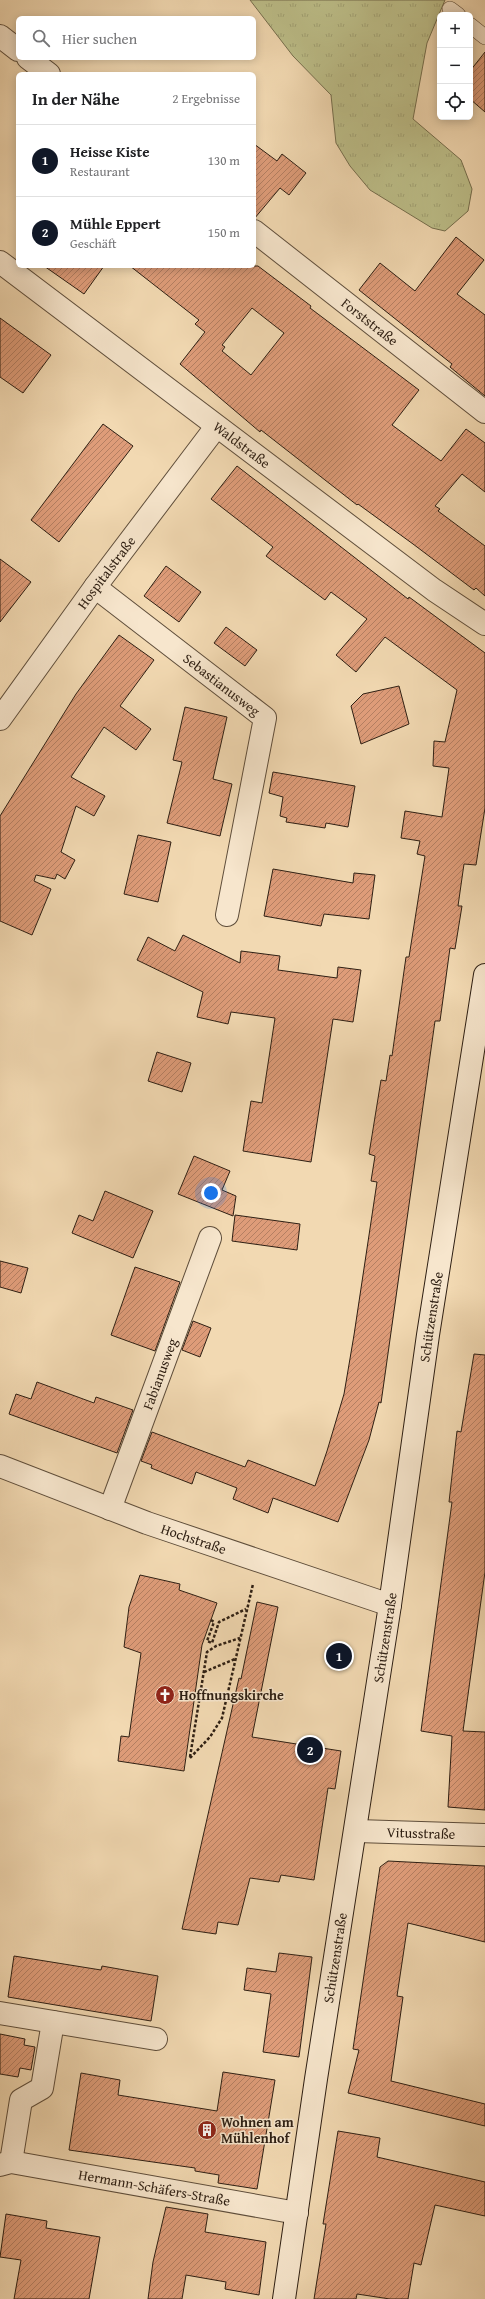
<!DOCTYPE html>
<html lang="de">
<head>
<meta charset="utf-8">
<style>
  :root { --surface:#fff; --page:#f6f6f6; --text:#202124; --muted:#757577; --line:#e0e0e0; --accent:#111827 }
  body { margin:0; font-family:"Gentium Book Plus",serif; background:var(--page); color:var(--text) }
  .controls { position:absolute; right:12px; top:12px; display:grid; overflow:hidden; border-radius:6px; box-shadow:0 2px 10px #0003 }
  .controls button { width:36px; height:36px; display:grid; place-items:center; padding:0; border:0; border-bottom:1px solid var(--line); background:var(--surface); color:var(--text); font:20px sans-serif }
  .you { position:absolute; left:211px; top:1193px; width:14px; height:14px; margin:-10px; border:3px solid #fff; border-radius:50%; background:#1a73e8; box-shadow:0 0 0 6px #1a73e833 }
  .badge { display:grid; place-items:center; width:26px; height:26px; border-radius:50%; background:var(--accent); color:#fff; font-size:13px; font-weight:700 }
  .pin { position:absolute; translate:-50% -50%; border:2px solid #fff; box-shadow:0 1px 4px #0006 }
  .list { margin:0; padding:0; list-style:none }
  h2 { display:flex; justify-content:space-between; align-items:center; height:52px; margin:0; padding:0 16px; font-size:17px }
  h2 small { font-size:13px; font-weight:400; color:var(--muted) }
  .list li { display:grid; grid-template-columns:26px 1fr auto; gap:12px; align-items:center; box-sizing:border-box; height:72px; padding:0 16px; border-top:1px solid var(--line) }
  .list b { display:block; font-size:15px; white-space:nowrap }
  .list p { margin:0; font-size:13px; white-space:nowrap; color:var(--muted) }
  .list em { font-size:13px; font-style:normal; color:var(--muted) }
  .icon { flex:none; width:22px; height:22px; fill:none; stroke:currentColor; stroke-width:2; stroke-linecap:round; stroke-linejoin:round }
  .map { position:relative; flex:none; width:485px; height:2299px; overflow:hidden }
  .search { position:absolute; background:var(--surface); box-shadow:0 2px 10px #0003; left:16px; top:16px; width:240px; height:44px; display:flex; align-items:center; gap:10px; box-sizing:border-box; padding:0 14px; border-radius:6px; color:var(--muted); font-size:15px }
  .panel { position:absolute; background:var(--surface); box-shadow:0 2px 10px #0003; left:16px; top:72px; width:240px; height:196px; border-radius:6px }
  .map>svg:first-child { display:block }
</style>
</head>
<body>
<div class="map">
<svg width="485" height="2299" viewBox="0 0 485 2299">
  <defs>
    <pattern id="grass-tufts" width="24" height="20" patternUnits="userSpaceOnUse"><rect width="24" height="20" fill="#bdbf8a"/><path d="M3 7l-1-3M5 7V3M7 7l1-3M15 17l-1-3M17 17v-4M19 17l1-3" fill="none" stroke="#a3a476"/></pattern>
    <pattern id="building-hatch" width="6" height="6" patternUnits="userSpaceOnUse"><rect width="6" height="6" fill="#de9c79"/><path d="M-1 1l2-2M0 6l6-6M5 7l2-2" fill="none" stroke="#b47f62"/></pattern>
  </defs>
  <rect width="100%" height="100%" fill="#f2d9b2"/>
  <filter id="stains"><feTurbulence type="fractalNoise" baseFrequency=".005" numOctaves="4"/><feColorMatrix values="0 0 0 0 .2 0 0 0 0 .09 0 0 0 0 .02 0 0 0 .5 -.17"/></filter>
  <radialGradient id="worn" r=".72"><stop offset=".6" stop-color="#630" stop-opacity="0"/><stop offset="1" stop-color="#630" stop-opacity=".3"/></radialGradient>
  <path fill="url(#grass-tufts)" stroke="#766f4e" d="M250,0H445L427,43L413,119L461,160L472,189L468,211L445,231L432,228L370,190L350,166L336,143L331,95L293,56Z"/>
  <path fill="url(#building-hatch)" stroke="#2e1f13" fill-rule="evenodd" d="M485,52V112L470,99V71Z
    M254,144L277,161L282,154L306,173L289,195L280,188L254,219Z
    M456,237L484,260L457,294L485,315V396L450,367L452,364L359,290L380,263L415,291Z
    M44,266H104L84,294Z
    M130,266H258L311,306L310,308L419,390L392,425L441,461L466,429L485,443V492L462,474L435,506L440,509L438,511L485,546V596L476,588L474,590L413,544L358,504L357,505L261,430L260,432L180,364L205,332L195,324L199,320ZM252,308L284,333L251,375L222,351L225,347L222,345Z
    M0,318L51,355L23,393L0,377Z
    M103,424L133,446L59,542L31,520Z
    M237,466L408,599L409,597L485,653V808L476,865L464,864L458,906H462L455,949L450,948L440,1021H435L381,1403L379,1402L369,1440L338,1522L273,1498L268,1513L233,1499L237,1488L196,1472L192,1484L151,1468L152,1465L141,1461L152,1432L245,1467L248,1460L315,1486L327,1451L344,1394L354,1335L377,1182L371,1181L375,1156L369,1154L381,1080L386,1081L390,1055L392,1056L406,957H409L425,856L417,854L420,841L401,838L405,811L442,817L449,768L433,766L434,741L445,742L457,690L385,637L356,672L336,655L367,619L331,592L325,600L266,556L273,547L211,499Z
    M0,559L31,582L0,622Z
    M166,566L201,592L179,622L144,596Z
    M226,627L257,650L245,666L214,643Z
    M119,635L154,660L120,706L151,729L136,750L104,727L71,777L105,796L94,816L76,806L61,852L75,860L65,879L57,874L55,879L36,875L34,881L51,889L32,935L0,921V816L76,694Z
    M399,686L409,724L361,744L351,706L363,694Z
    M185,707L227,717L213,779L232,784L220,836L167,823L182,762L173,760Z
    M273,772L355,786L348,827L326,823L325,828L286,822L287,818L280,816L283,797L269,793Z
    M138,835L171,842L158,902L124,894Z
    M273,869L353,883L354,873L375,875L369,919L324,914L321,926L264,916Z
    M183,935L240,963L241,951L280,956L278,970L337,978L338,967L361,970L353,1022L333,1019L311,1162L243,1151L251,1101L262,1103L275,1018L231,1012L228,1024L197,1017L203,992L137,960L148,937L175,951Z
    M157,1052L191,1063L182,1092L148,1081Z
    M194,1156L230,1171L222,1190L236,1196L233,1216L178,1194Z
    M105,1191L153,1211L133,1258L72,1233L79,1215L93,1221Z
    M235,1215L300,1224L297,1250L232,1241Z
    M0,1261L28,1268L21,1293L0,1287Z
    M135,1267L180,1282L155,1351L111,1335Z
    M193,1321L211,1328L200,1357L182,1350Z
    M474,1354L485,1355V1572L463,1731L485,1732V1810L448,1807L452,1736L421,1731L452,1502H449L457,1431L461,1432Z
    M37,1382L94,1403L96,1397L133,1410L117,1453L9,1414L16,1394L31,1399Z
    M140,1575L180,1584L179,1590L217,1603L202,1645L184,1771L118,1761L121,1736L129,1737L141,1653L124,1647L129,1607Z
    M257,1602L278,1607L252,1737L341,1751L335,1789L328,1788L314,1880L281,1875L279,1882L250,1878L238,1925L218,1922L216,1934L182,1929L239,1678L241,1679Z
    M388,1861L485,1866V1942L408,1923L397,1996L403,1997L391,2081L485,2104V2126L348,2093L359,2050L353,2049L380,1867Z
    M279,1953L312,1957L299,2057L263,2052L271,1994L244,1990L247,1968L276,1972Z
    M14,1956L101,1970L102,1966L158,1976L151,2021L8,1997Z
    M0,2034L25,2039L24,2045L35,2047L31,2070L20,2068L18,2077L0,2074Z
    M223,2072L275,2080L257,2189L218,2183L219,2175L195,2171V2168L69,2150L81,2073L120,2080L118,2095L217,2111Z
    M338,2131L380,2138L377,2157L485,2182V2216L435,2205L421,2265L414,2263L408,2299H390L357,2294L356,2299H314L326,2224H323Z
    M166,2207L208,2214L205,2232L266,2242L259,2295L225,2289L226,2282L186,2275L182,2299H148L153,2262Z
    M6,2214L47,2221L46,2228L100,2237L89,2299H14L21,2260L0,2257Z"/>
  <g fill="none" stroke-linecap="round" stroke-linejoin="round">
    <g stroke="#5f4e3b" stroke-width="16">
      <path id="service" d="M450,9L458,15
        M470,25L485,37"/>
    </g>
    <g stroke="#5f4e3b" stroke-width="24">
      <g id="minor">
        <path d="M0,36L18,50"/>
        <path d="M28,58L49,74"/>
        <path id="s1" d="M254,231L485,412"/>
        <path id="s2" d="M0,262L434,590L485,624"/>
        <path id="s3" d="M95,587L265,718L227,915"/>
        <path id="s4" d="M0,719L95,587L216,427"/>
        <path id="s5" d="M0,1466L147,1523L390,1605"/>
        <path id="s6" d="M110,1509L210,1238"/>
        <path id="s7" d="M357,1831L485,1835"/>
        <path d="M0,2013L156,2039"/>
        <path d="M11,2162L21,2100L42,2088L53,2022"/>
        <path id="s8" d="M0,2165L11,2162L297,2213"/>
      </g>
    </g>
    <g stroke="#2e1f13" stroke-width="24">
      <g id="secondary">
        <path id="s9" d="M284,2299L316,2079L390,1605L428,1335L485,975"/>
      </g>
    </g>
    <path stroke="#2e1f13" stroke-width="2.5" stroke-dasharray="3 2" stroke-linecap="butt" d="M211,1620L214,1622L207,1641L212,1643L219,1622L246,1609
      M204,1672L235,1659
      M190,1757L207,1652L216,1646L240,1638
      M190,1758L210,1737L222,1718L253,1584"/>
    <use href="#service" stroke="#f7e6cd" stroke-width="15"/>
    <use href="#minor" stroke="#f7e6cd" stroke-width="22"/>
    <use href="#secondary" stroke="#f7e6cd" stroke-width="22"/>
  </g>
  <defs>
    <g id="church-disc" transform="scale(1)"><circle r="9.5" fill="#8f2418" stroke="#f7e6cd"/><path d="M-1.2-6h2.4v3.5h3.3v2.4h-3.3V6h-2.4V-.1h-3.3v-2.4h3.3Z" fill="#fff"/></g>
    <g id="building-disc" transform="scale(1)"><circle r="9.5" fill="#8f2418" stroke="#f7e6cd"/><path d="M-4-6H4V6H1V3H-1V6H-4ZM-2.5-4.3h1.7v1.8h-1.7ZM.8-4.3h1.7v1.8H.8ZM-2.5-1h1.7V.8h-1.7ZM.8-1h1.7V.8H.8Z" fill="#fff"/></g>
  </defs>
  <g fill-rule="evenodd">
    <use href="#church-disc" x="165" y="1695"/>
    <use href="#building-disc" x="207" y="2130"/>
  </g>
  <g text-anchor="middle" stroke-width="3" stroke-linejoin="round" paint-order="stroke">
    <g font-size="14" fill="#2e1f13" stroke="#f7e6cd">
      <text dy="5" stroke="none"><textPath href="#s1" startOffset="147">Forststraße</textPath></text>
      <text dy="5" stroke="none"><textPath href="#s2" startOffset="303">Waldstraße</textPath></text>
      <text dy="5" stroke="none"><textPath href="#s4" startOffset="181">Hospitalstraße</textPath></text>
      <text dy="5" stroke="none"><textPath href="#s3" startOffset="160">Sebastianusweg</textPath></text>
      <text dy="5" stroke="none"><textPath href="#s9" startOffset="993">Schützenstraße</textPath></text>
      <text dy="5" stroke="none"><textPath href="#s6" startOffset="144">Fabianusweg</textPath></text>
      <text dy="5" stroke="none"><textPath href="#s5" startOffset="207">Hochstraße</textPath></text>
      <text dy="5" stroke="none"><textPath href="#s9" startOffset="669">Schützenstraße</textPath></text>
      <text dy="5" stroke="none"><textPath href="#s7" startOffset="64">Vitusstraße</textPath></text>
      <text dy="5" stroke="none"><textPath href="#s9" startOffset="345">Schützenstraße</textPath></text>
      <text dy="5" stroke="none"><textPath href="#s8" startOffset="157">Hermann-Schäfers-Straße</textPath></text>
    </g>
    <g font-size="14" font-weight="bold" fill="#2e1f13" stroke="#f7e6cd" text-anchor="start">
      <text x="179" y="1700">Hoffnungskirche</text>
      <text x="221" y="2127">Wohnen am<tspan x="221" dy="16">Mühlenhof</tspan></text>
    </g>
  </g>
  <rect width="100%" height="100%" filter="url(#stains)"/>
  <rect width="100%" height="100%" fill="url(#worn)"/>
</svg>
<div class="controls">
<button>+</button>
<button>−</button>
<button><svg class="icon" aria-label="locate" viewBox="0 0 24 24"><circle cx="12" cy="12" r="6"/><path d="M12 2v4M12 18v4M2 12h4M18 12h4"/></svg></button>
</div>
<div class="you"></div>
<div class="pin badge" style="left:339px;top:1656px">1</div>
<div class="pin badge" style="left:310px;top:1750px">2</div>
<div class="search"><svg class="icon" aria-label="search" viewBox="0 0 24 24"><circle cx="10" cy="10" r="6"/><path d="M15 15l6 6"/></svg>Hier suchen</div>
<section class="panel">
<h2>In der Nähe<small>2 Ergebnisse</small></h2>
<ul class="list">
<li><span class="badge">1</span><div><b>Heisse Kiste</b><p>Restaurant</p></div><em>130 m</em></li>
<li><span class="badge">2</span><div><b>Mühle Eppert</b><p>Geschäft</p></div><em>150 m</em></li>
</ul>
</section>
</div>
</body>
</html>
